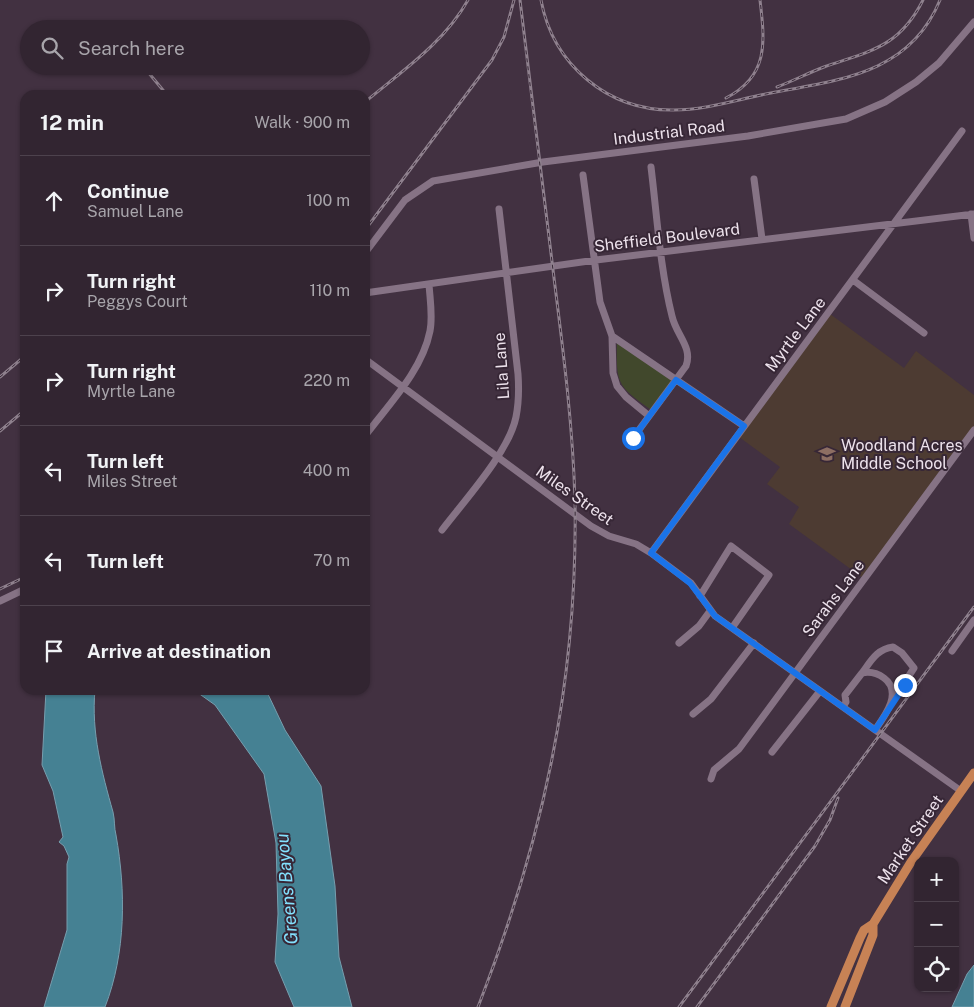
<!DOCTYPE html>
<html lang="en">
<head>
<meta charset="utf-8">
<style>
  :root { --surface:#322531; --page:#3d313d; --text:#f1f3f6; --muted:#a8a5ab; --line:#4d424d }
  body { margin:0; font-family:"Public Sans",sans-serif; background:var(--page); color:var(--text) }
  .controls { position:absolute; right:15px; bottom:15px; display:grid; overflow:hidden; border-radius:10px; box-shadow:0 1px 4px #0004 }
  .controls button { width:45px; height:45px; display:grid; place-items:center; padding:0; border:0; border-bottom:1px solid var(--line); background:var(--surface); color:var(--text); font:25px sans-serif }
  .stop { position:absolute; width:15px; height:15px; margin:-11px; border:4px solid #1a73e8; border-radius:50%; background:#fff }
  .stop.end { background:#1a73e8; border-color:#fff; box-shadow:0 1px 5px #0008 }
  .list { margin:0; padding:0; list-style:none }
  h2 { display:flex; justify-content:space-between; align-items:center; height:65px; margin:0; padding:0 20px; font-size:21px }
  h2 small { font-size:16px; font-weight:400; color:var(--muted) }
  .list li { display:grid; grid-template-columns:32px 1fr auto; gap:15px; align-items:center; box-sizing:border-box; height:90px; padding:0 20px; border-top:1px solid var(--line) }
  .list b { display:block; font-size:19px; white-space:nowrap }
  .list p { margin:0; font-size:16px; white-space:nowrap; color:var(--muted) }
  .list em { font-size:16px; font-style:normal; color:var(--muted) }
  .icon { flex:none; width:28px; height:28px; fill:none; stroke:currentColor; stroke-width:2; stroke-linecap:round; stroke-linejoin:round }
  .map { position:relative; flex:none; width:974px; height:1007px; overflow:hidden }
  .search { position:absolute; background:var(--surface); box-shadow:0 1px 4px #0004; left:20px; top:20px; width:350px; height:55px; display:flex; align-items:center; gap:12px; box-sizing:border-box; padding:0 18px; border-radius:28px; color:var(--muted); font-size:19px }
  .panel { position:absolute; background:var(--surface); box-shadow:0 1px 4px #0004; left:20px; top:90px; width:350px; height:605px; border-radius:15px }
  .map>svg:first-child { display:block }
</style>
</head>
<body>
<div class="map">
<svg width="974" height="1007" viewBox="0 0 974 1007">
  <rect width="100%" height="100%" fill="#423141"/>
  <path fill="#4d3b32" d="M830,314L904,368L916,351L974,395V428L863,578L789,524L799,507L767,484L780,467L739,437Z"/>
  <path fill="#41482c" d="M617,342L672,380L650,409C617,386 616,383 617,342Z"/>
  <path fill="#458193" stroke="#779eae" d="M46,690H95C91,732 102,773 113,812C115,820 114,828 116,835C126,891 126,953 105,1007H44L67,930V864L69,857L64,846L59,842L63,837L53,791L42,765Z
    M194,690H266L285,730L321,786L335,886L339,957L352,1007H294L275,962L278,914L276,843L264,774L215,705Z
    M974,965V1007H952L967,974Z"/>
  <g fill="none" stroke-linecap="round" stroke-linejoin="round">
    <path stroke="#867385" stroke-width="7" d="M583,175L600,302L612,336L613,373L617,386L626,397L649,416
      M754,179L762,239
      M971,214L974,238
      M365,253L405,200L433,181L543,162L748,136L846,119L885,102L916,82L939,63L974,22
      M853,280L924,333
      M365,293L596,260L974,214
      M612,336L744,426
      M365,359L591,526L609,536L636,544L651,553L691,583L715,616L961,791
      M365,436C389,404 422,371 430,331C433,316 430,300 429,284
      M633,438L686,366C693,347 676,335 672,316C660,268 657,216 651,167
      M442,530C464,501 509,452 516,417C519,402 519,388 518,374L499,209
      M651,553L962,131
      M700,596L731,546L769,575L732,628
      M0,601L25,589
      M679,643L699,626L710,611
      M952,651L974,620
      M862,673C871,661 877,649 893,647L902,653L914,668L893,700
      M843,707L846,702L845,695L862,673C871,671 877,673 884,678C903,692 885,716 875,730
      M693,714L711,699L754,643
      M772,752L820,691
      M711,779L714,770L739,749L974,430"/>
    <path stroke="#c78255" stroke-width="9" d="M831,1007L860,938L864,930L873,924L911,862L974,773
      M845,1007L873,935V924"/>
    <g stroke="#8f818e" stroke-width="3">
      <path id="rail" d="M541,0C553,65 608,111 674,110C706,110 739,99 771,93C839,80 910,74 940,0
        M143,66L167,95
        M777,87C793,81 808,73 824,67C869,51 899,48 923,0
        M726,98C769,76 765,42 760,0
        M365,102C402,71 444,43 468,0
        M365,230L492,60L504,37L514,0
        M0,377L25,356
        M0,431L25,410
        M0,589L25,577
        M478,1007C543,840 578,681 575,501C573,429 564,357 555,286C543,190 531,95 520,0
        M679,1007L974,607
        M697,1007L815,846L830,820L838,798"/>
    </g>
    <use href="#rail" stroke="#372736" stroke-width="1" stroke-dasharray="4" stroke-linecap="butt"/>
  </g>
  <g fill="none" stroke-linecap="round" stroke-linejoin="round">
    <path stroke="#1a73e8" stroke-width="6" d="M633,438L676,380L744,426L651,553L690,583L715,616L875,730L905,685"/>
  </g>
  <defs>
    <g id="school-bare" transform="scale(1.35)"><path d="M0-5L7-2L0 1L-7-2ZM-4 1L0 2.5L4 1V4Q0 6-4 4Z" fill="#8d6e63" stroke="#372736" stroke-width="2.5" paint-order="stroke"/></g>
  </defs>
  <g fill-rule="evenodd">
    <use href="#school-bare" x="827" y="454"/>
  </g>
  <g text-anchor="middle" stroke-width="4" stroke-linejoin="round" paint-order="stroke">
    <g font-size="16" fill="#ede2ec" stroke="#372736">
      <text transform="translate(669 132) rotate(-7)" y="6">Industrial Road</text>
      <text transform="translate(667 237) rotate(-7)" y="6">Sheffield Boulevard</text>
      <text transform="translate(795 334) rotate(-53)" y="6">Myrtle Lane</text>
      <text transform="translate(501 366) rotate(-94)" y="6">Lila Lane</text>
      <text transform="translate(575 495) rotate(35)" y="6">Miles Street</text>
      <text transform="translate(833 598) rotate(-53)" y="6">Sarahs Lane</text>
      <text transform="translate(910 839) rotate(-56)" y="6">Market Street</text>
    </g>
    <g font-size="16" fill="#ede2ec" stroke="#372736" text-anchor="start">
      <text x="841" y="451">Woodland Acres<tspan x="841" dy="18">Middle School</tspan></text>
    </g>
    <g font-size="18" font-style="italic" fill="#83e1fe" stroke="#372736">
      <text transform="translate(287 889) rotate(-95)" y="6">Greens Bayou</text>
    </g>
  </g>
</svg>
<div class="controls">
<button>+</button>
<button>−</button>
<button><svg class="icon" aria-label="locate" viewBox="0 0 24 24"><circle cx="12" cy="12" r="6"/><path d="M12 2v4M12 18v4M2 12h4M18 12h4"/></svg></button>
</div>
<div class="stop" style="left:633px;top:438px"></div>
<div class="stop end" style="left:905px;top:685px"></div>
<div class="search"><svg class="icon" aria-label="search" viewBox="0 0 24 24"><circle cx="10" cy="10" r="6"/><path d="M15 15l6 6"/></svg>Search here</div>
<section class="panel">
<h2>12 min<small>Walk · 900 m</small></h2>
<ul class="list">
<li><svg class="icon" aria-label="ahead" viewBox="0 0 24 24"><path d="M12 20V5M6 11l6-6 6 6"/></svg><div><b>Continue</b><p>Samuel Lane</p></div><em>100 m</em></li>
<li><svg class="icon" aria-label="right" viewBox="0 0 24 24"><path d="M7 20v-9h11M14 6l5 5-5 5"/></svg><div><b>Turn right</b><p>Peggys Court</p></div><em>110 m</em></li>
<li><svg class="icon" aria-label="right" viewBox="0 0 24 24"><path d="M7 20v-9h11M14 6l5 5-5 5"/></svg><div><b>Turn right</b><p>Myrtle Lane</p></div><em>220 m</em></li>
<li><svg class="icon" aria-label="left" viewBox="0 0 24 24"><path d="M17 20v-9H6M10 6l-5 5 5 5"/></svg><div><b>Turn left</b><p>Miles Street</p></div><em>400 m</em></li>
<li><svg class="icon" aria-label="left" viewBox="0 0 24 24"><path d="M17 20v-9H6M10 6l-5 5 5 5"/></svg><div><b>Turn left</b></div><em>70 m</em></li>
<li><svg class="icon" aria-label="arrive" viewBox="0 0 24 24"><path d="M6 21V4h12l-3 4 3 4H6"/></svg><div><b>Arrive at destination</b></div></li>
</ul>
</section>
</div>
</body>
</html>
